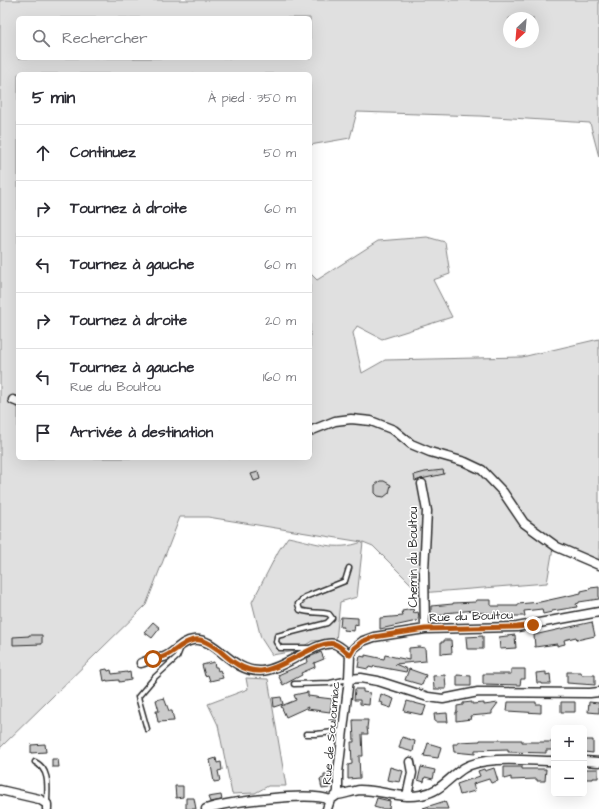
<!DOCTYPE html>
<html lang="fr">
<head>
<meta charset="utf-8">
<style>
  :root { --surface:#fff; --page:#f2f2f3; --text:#2b2b33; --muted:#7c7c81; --line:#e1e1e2 }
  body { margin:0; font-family:"Architects Daughter",sans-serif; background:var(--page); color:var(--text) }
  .controls { position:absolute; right:12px; bottom:12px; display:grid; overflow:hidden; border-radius:6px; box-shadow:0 4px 16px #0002 }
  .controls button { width:36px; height:36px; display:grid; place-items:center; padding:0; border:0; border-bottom:1px solid var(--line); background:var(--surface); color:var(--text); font:20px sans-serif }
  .compass { position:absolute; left:503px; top:12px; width:36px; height:36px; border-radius:50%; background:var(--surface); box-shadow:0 4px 16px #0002; rotate:206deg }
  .stop { position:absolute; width:12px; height:12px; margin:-9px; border:3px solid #b45309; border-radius:50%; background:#fff }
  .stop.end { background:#b45309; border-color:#fff; box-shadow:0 1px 4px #0008 }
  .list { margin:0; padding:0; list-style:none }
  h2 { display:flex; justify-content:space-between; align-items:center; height:52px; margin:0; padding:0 16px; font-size:17px }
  h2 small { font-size:13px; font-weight:400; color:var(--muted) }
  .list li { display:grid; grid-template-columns:26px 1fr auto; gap:12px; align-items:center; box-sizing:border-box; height:56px; padding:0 16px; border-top:1px solid var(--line) }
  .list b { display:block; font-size:15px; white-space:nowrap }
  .list p { margin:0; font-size:13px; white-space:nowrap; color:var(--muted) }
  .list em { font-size:13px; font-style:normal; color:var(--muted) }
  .icon { flex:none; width:22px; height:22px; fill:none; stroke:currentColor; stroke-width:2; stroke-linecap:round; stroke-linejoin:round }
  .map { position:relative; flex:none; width:599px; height:809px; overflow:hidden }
  .search { position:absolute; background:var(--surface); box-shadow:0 4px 16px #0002; left:16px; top:16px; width:296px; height:44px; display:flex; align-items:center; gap:10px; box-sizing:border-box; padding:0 14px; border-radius:6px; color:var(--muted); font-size:15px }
  .panel { position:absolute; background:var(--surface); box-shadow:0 4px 16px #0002; left:16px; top:72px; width:296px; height:388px; border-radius:6px }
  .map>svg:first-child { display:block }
</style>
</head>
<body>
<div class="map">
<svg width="599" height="809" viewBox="0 0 599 809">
  <rect width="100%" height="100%" fill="#fff"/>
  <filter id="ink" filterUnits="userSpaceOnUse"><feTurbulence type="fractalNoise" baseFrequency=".025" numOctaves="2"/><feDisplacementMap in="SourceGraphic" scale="8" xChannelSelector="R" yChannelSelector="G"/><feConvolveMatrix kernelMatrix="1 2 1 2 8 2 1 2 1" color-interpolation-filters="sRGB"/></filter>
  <g filter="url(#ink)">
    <path fill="#e0e0e0" stroke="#868686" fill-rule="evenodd" d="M0,0H599V157L590,123L480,116L357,112L350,138L310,145V74H18V458H310V273L317,280L378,241L427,237L445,242L450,274L433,280L452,317L382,339L357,326L353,333L362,373L385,360L522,357L599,339V567L553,548L547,583L420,593L373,546L363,542L357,597L340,602L336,641L328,640L312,641L296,651L272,655L261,638L252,602L279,550L288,537C314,542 336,552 362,542L208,517H180L146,605L0,748ZM18,18H310V58H18ZM509,18H533V42H509Z
      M246,678L268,679L286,786H268L255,793L232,794L218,725L208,704L248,689Z"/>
    <path fill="#cbcbcb" stroke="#2b2b2b" d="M443,470L444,474L421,479L415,481L414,475L425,472Z
      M258,472L260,479L254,481L251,474Z
      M380,481H384L391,485L389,493L384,497L378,496L375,493V485Z
      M599,587V599L579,602V603L576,604L577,607L552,611V612L543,614L542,609L524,611L525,616H495V614L475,612V610L445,613V615L431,616V606L453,604V603L476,602V600H491V606H518V604L540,602L581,593V591L590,589V588Z
      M413,609L414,613L418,612L419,617L417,621L380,629V618L403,616L402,611Z
      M341,617L358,618V625L355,624L354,631L343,630L344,627H340Z
      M153,622L160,628L152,638L144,632Z
      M592,622L595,636L577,640L576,637L564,640L565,644L557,646V644L535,647L534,635Z
      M29,635H42V644L13,645V637L29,636Z
      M515,635L516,648L500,649L499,637Z
      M483,636V649H467L466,637Z
      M444,640H451L452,653L441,654V642H444Z
      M419,647L425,648L426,661L395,664L407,669L406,672L374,666L373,668L369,667L368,669L358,667L360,656L365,657V655L384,659L385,655L409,660V648Z
      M321,652L324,659L314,663L315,667L301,673L302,675L283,685L278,675L308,662L307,658Z
      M214,662L215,667H217L218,671L220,670L223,678L210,681L208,675L205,676L202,665Z
      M107,669L108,671L111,670L112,674L127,672V673L130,672L131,680L119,682V680L107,681V680L104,681L102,670Z
      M409,669L426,675L422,685L405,680Z
      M511,669H525V679H521L520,685L483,684V674H511Z
      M546,672V675L550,674L551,684H541V683H537L536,673Z
      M567,672H581L582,675H595V685L567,683Z
      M445,675L446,689H434L433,676Z
      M457,675L471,676V686H457Z
      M355,689H363V692L370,693L369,705L360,704V700H354Z
      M308,692V696L332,699L330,712L307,709L308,707L286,717L281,706L296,700L294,695Z
      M381,694L394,699L391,708L382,705L383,703L379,702Z
      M281,697L283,704L274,707L273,698Z
      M164,698L169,711H172L174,721L158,722L156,711H159L156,700Z
      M407,701L426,706L423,715L404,711Z
      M472,702V704L484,703V705L498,703L492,711V714L470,716L471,719L456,721V712H457V706L463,705V703Z
      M508,702H536V704H541V713L507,711Z
      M561,702H575V712H561Z
      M589,702L599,703V713L588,712Z
      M447,713L448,722H435L434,714Z
      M353,720H368L367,728L368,734H362L363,756H359L360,778L348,779V765L352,764L351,742H354Z
      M402,737L415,741L413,752L399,748Z
      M480,740H522V742H554V750H546V753L508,752V749L475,750V754L454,752L453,744H458V742L480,741Z
      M584,740H593V753L584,752Z
      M428,743L441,747L438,758L424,756Z
      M45,744L46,752L31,753V745Z
      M216,758L217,763L221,762L222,770L218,771L220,781L214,782L210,760Z
      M52,759H58L59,767H52Z
      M390,767L403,771L400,782L387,780Z
      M421,767L435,770L433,779L425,777L424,782L418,780Z
      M504,767H522V769H546L545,781H537V779L511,780V777L504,779Z
      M494,768L498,781L491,783L489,779L473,784L475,791L460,795L457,784L480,776L478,771L484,769L485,771Z
      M584,769H598V778H593V779H584Z
      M324,774H331V780H329V788L322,789L320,779L324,778Z
      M175,786H183V797L176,798Z
      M221,795L222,800L210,802L208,797Z
      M186,798H194L196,809H186Z
      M377,798L390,801L389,809H381L374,807Z
      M445,801L448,809H424L423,808Z"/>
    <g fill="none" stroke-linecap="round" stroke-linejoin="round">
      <g stroke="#2b2b2b" stroke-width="7">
        <path id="service" d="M311,648H280L276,642L277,636L327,623L332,618L329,614C319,611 310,614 300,610L298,604L305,597L345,581L349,568
          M294,684L330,683L349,679
          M147,729L138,697L155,677L177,657L181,647
          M306,734H316L343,731
          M35,762C51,770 47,789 47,804"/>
      </g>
      <g stroke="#2b2b2b" stroke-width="11">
        <path id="minor" d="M13,400L18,402
          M310,431L335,421L351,419L371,421L394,430L411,444L430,452L465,462L482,470L503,492L524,523L557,547L599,565
          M422,484L427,511L424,571L425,629
          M141,663C145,662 150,659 155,658C158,658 161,658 164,657C174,653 182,641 193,640C217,637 230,672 261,671C284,670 318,639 335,644C340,646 346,652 350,655
          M349,679L361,678L378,681L428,697L443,699L478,692L590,693L599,692
          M584,761L599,762
          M0,790L39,799L47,804V809
          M337,795C344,794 353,791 360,790C381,790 401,799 421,795C442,791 448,778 464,768C485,755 530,761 554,761
          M407,796L412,773L410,762
          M206,809C227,802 312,791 330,800
          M327,809L330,800L337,795L338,791V773L349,679L350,655L354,648L363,641L374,637L425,629L517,627L599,612"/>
      </g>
      <use href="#service" stroke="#fff" stroke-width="4"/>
      <use href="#minor" stroke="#fff" stroke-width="8"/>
    </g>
  </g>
  <g fill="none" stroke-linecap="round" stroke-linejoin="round" filter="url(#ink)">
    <path stroke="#b45309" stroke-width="5" d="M153,659C157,658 162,658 165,656C177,651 186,638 200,640C207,641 213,646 219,650C231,661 244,672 261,671C284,669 318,639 335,644C340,646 346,652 350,655L354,648L363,641L374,637L425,629L517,627L533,625"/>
  </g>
  <g text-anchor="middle" stroke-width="3" stroke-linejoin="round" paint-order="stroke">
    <g font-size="12" fill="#2b2b2b" stroke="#fff">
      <text transform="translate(413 557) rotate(-90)" y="4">Chemin du Boultou</text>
      <text transform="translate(471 616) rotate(-2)" y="4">Rue du Boultou</text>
      <text transform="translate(331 733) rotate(-85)" y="4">Rue de Souloumiac</text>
    </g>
  </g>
</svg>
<div class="controls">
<button>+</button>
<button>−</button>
</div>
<svg class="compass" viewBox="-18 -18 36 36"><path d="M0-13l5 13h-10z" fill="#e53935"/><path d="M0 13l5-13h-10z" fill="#7c7c81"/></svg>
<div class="stop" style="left:153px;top:659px"></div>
<div class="stop end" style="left:533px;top:625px"></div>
<div class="search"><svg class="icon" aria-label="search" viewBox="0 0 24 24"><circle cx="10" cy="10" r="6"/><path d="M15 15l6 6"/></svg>Rechercher</div>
<section class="panel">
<h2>5 min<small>À pied · 350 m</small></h2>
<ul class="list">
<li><svg class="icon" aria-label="ahead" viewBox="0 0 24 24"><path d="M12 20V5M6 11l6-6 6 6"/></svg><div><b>Continuez</b></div><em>50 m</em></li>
<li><svg class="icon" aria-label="right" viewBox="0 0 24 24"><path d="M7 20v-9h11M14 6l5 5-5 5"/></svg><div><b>Tournez à droite</b></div><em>60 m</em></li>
<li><svg class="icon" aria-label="left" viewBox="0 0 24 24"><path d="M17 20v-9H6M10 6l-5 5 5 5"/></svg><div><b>Tournez à gauche</b></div><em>60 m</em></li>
<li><svg class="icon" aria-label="right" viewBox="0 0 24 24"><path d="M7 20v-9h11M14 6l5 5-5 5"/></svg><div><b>Tournez à droite</b></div><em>20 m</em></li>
<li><svg class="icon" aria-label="left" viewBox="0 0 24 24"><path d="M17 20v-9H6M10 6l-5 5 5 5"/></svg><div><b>Tournez à gauche</b><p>Rue du Boultou</p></div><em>160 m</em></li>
<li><svg class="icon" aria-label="arrive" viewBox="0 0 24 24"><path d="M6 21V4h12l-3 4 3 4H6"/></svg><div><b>Arrivée à destination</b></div></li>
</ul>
</section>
</div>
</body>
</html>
